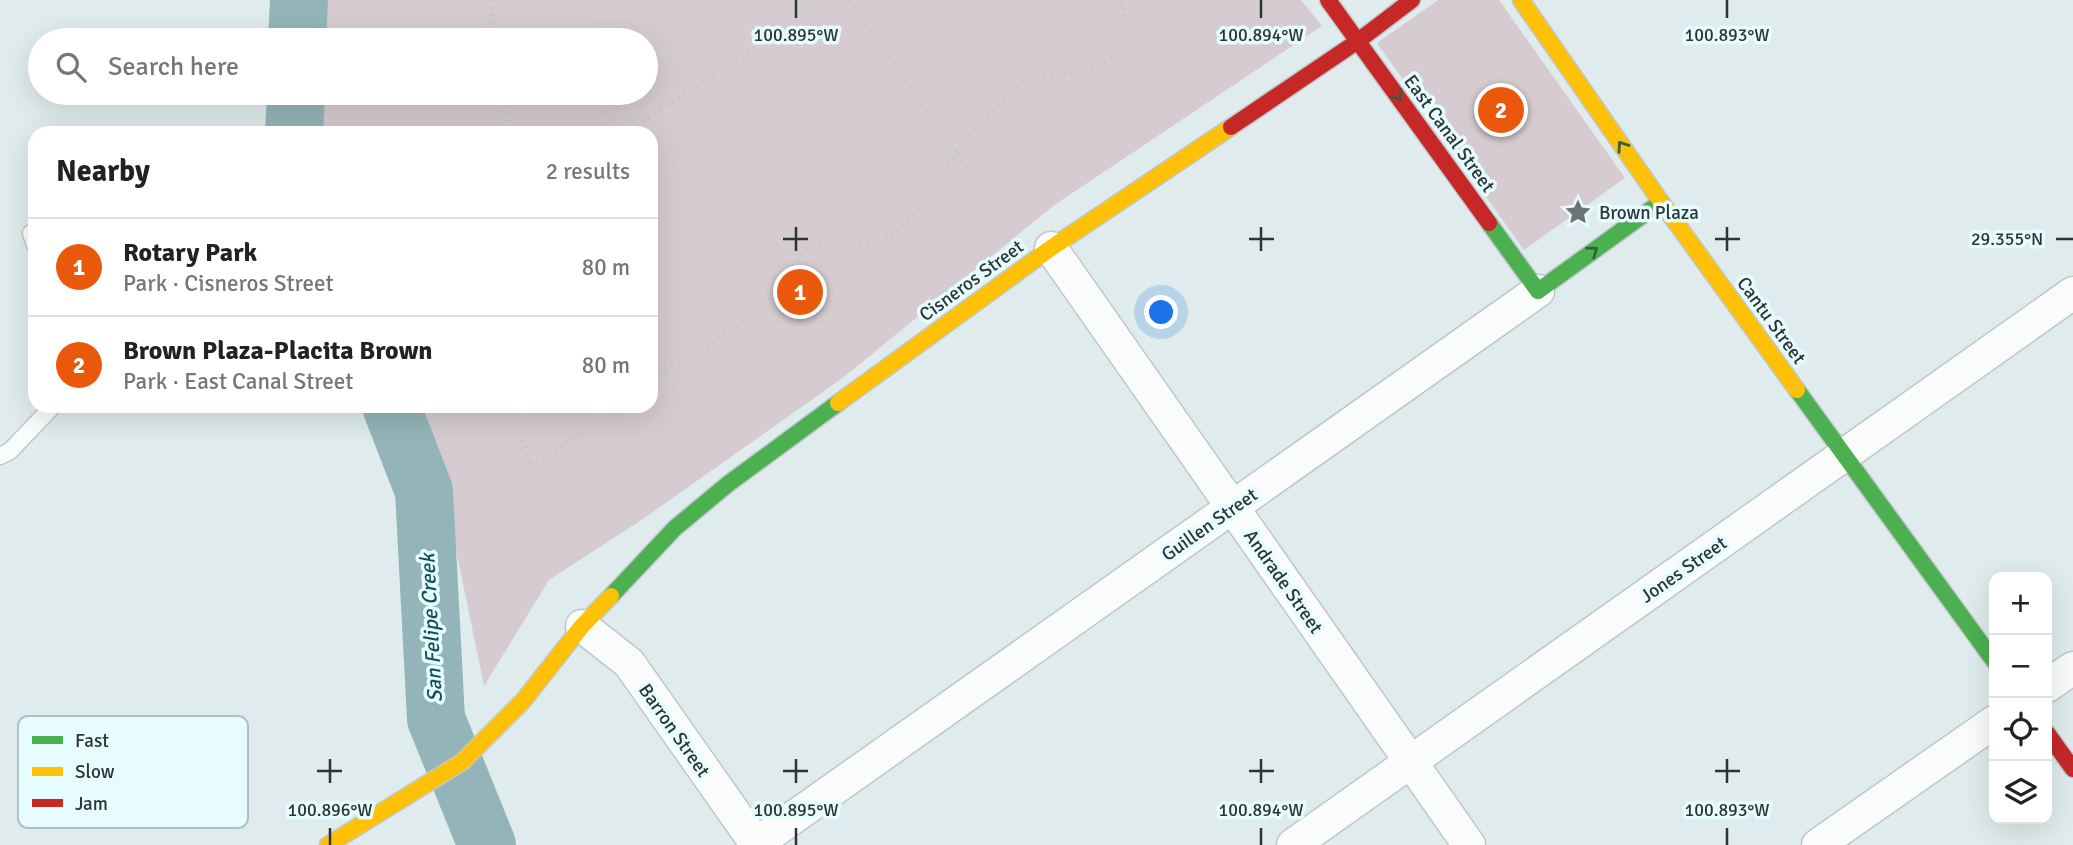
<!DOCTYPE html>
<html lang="en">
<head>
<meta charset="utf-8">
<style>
  :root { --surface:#fff; --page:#f6f6f6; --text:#222; --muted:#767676; --line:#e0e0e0; --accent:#ea580c }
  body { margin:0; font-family:Signika,sans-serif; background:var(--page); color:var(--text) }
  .controls { position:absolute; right:21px; bottom:21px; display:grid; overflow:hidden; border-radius:14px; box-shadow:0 7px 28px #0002 }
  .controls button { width:63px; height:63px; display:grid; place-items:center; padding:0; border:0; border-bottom:2px solid var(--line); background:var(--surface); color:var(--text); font:35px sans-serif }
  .you { position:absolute; left:1162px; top:313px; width:24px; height:24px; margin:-18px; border:5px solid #fff; border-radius:50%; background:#1a73e8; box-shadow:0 0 0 10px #1a73e833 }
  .badge { display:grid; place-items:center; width:46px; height:46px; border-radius:50%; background:var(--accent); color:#fff; font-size:23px; font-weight:700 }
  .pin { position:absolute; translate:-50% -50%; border:4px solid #fff; box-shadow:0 2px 7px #0006 }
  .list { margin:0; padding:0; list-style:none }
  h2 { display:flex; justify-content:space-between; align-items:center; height:91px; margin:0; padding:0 28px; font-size:30px }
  h2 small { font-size:23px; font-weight:400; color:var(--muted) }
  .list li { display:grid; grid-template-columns:46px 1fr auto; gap:21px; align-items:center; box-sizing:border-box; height:98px; padding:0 28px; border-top:2px solid var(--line) }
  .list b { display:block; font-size:26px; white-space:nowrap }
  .list p { margin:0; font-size:23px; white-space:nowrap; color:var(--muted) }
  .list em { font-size:23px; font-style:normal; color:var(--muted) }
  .icon { flex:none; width:38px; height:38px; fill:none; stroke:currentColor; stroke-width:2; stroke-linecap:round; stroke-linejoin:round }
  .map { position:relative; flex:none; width:2073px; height:845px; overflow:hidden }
  .search { position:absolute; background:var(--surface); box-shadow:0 7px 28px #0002; left:28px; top:28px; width:630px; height:77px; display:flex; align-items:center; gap:18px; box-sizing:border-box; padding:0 24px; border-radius:38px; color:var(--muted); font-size:26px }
  .panel { position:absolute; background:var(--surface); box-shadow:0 7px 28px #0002; left:28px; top:126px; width:630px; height:287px; border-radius:21px }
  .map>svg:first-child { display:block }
</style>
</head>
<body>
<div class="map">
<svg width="2073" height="845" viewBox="0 0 2073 845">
  <rect width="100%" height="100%" fill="#dfebec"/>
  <path fill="#d5cbd0" d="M325,0H1301L1322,26L1053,206L844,377L643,519L549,580L484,686L442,481L413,406H651V133H315L318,93H646V40H322Z
    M1438,0H1499L1625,178L1524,250L1377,43Z"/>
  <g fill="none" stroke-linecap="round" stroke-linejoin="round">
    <path stroke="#93b5b9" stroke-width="58" d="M297,40L299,0
      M294,133L296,93
      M391,406L424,491L436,719L487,845"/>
    <g stroke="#bfc8c9" stroke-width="19">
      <path id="lane" d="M31,233L35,245
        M0,456L10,451L53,406"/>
    </g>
    <g stroke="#bfc8c9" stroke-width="35">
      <path id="street" d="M1051,248L1469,845
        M582,626L629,663L757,845
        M2047,686L2073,668
        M756,844L1538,291
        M1293,845L2073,293
        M1818,845L1994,722"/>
    </g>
    <g stroke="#bfc8c9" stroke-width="19">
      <path id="fast" d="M1489,223L1538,291L1661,202
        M1797,390L1994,661
        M611,596L675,528L728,484L838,403"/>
    </g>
    <g stroke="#bfc8c9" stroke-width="19">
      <path id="slow" d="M1521,0L1661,202L1797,390
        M838,403L1051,248L1231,127
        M328,845L462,762L523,701L582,626L611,596"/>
    </g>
    <g stroke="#bfc8c9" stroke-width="19">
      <path id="jam" d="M1328,0L1489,223
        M1231,127L1358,41L1412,0
        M2047,733L2073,769"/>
    </g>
    <path stroke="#c6caca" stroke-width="4.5" stroke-dasharray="2 5" stroke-linecap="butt" d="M490,0L495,40
      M850,0L974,177
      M502,93L512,133
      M625,133L826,0
      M651,373L690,360L773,296L806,249L836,239L879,244L912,218L941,171L985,118L1023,81L1077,72L1114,58L1127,30L1123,3L1114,0
      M514,406L522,443L555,533
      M530,463C564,449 581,436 603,406"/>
    <use href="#lane" stroke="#fafcfc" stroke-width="16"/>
    <use href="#street" stroke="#fafcfc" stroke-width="32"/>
    <use href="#fast" stroke="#4caf50" stroke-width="16"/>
    <use href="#slow" stroke="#ffc107" stroke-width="16"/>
    <use href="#jam" stroke="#c62828" stroke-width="16"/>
  </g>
  <defs><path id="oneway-chevron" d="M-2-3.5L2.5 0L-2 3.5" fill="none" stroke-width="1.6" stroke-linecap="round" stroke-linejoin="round" transform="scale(1.75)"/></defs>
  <g stroke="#375f3e">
    <use href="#oneway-chevron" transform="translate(1398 96) rotate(54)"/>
    <use href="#oneway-chevron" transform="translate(1622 146) rotate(-125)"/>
    <use href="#oneway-chevron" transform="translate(1593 251) rotate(-36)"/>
  </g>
  <path fill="none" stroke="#2c3435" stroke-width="2.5" d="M796,0V18M1261,0V18M1727,0V18M796,227V251M1261,227V251M1727,227V251M783,239H808M1249,239H1274M1715,239H1740M2056,239H2073M330,759V783M796,759V783M1261,759V783M1727,759V783M317,771H342M783,771H808M1249,771H1274M1715,771H1740M330,828V845M796,828V845M1261,828V845M1727,828V845"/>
  <defs>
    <g id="sight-bare" transform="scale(2.1)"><path d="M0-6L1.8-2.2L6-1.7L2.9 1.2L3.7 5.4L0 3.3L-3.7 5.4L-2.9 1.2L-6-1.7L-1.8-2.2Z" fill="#6b7475" stroke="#e7fcfe" stroke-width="2.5" paint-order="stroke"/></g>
  </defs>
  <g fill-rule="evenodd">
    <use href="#sight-bare" x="1578" y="212"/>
  </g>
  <g text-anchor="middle" stroke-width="7" stroke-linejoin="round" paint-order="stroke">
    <g font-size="19" fill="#2c3435" stroke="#e7fcfe">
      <text transform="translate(1450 133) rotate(54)" y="7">East Canal Street</text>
      <text transform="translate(971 280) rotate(-36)" y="7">Cisneros Street</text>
      <text transform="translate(1772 320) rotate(54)" y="7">Cantu Street</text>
      <text transform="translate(1209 524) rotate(-35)" y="7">Guillen Street</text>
      <text transform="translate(1683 569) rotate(-35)" y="7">Jones Street</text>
      <text transform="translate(1284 581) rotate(55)" y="7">Andrade Street</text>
      <text transform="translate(675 730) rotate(55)" y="7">Barron Street</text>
    </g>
    <g font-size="19" fill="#2c3435" stroke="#e7fcfe" text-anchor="start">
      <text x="1599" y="219">Brown Plaza</text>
    </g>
    <g font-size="21" font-style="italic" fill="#0e5056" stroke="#e7fcfe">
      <text transform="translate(431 628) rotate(-93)" y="7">San Felipe Creek</text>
    </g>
  </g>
  <rect x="18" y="716" width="230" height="112" rx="10" fill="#e7fcfe" stroke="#afc0c2" stroke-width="2"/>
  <rect x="32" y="736" width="31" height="8" fill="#4caf50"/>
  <rect x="32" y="767" width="31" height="9" fill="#ffc107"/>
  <rect x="32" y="799" width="31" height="8" fill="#c62828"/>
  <g font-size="19" fill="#2c3435">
    <text x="75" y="747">Fast</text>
    <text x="75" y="778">Slow</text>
    <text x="75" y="810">Jam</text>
  </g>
  <g font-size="18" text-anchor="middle" fill="#2c3435" stroke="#e7fcfe" stroke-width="7" stroke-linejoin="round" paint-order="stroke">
    <text x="796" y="41">100.895°W</text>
    <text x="1261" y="41">100.894°W</text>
    <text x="1727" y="41">100.893°W</text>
    <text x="2007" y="245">29.355°N</text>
    <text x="330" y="816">100.896°W</text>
    <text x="796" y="816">100.895°W</text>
    <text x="1261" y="816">100.894°W</text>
    <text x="1727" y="816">100.893°W</text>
  </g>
</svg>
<div class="controls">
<button>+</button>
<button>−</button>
<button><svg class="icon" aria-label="locate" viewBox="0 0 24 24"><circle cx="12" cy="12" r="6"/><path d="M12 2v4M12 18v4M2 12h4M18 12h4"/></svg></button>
<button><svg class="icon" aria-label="layers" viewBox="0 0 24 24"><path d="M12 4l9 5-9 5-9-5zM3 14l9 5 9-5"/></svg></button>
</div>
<div class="you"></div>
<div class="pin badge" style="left:800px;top:292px">1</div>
<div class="pin badge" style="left:1501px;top:110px">2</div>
<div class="search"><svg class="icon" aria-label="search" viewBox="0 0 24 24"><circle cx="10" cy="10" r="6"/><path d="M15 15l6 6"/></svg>Search here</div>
<section class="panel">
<h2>Nearby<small>2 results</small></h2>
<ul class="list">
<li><span class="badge">1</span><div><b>Rotary Park</b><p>Park · Cisneros Street</p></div><em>80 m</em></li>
<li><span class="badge">2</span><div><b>Brown Plaza-Placita Brown</b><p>Park · East Canal Street</p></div><em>80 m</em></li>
</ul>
</section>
</div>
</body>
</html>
